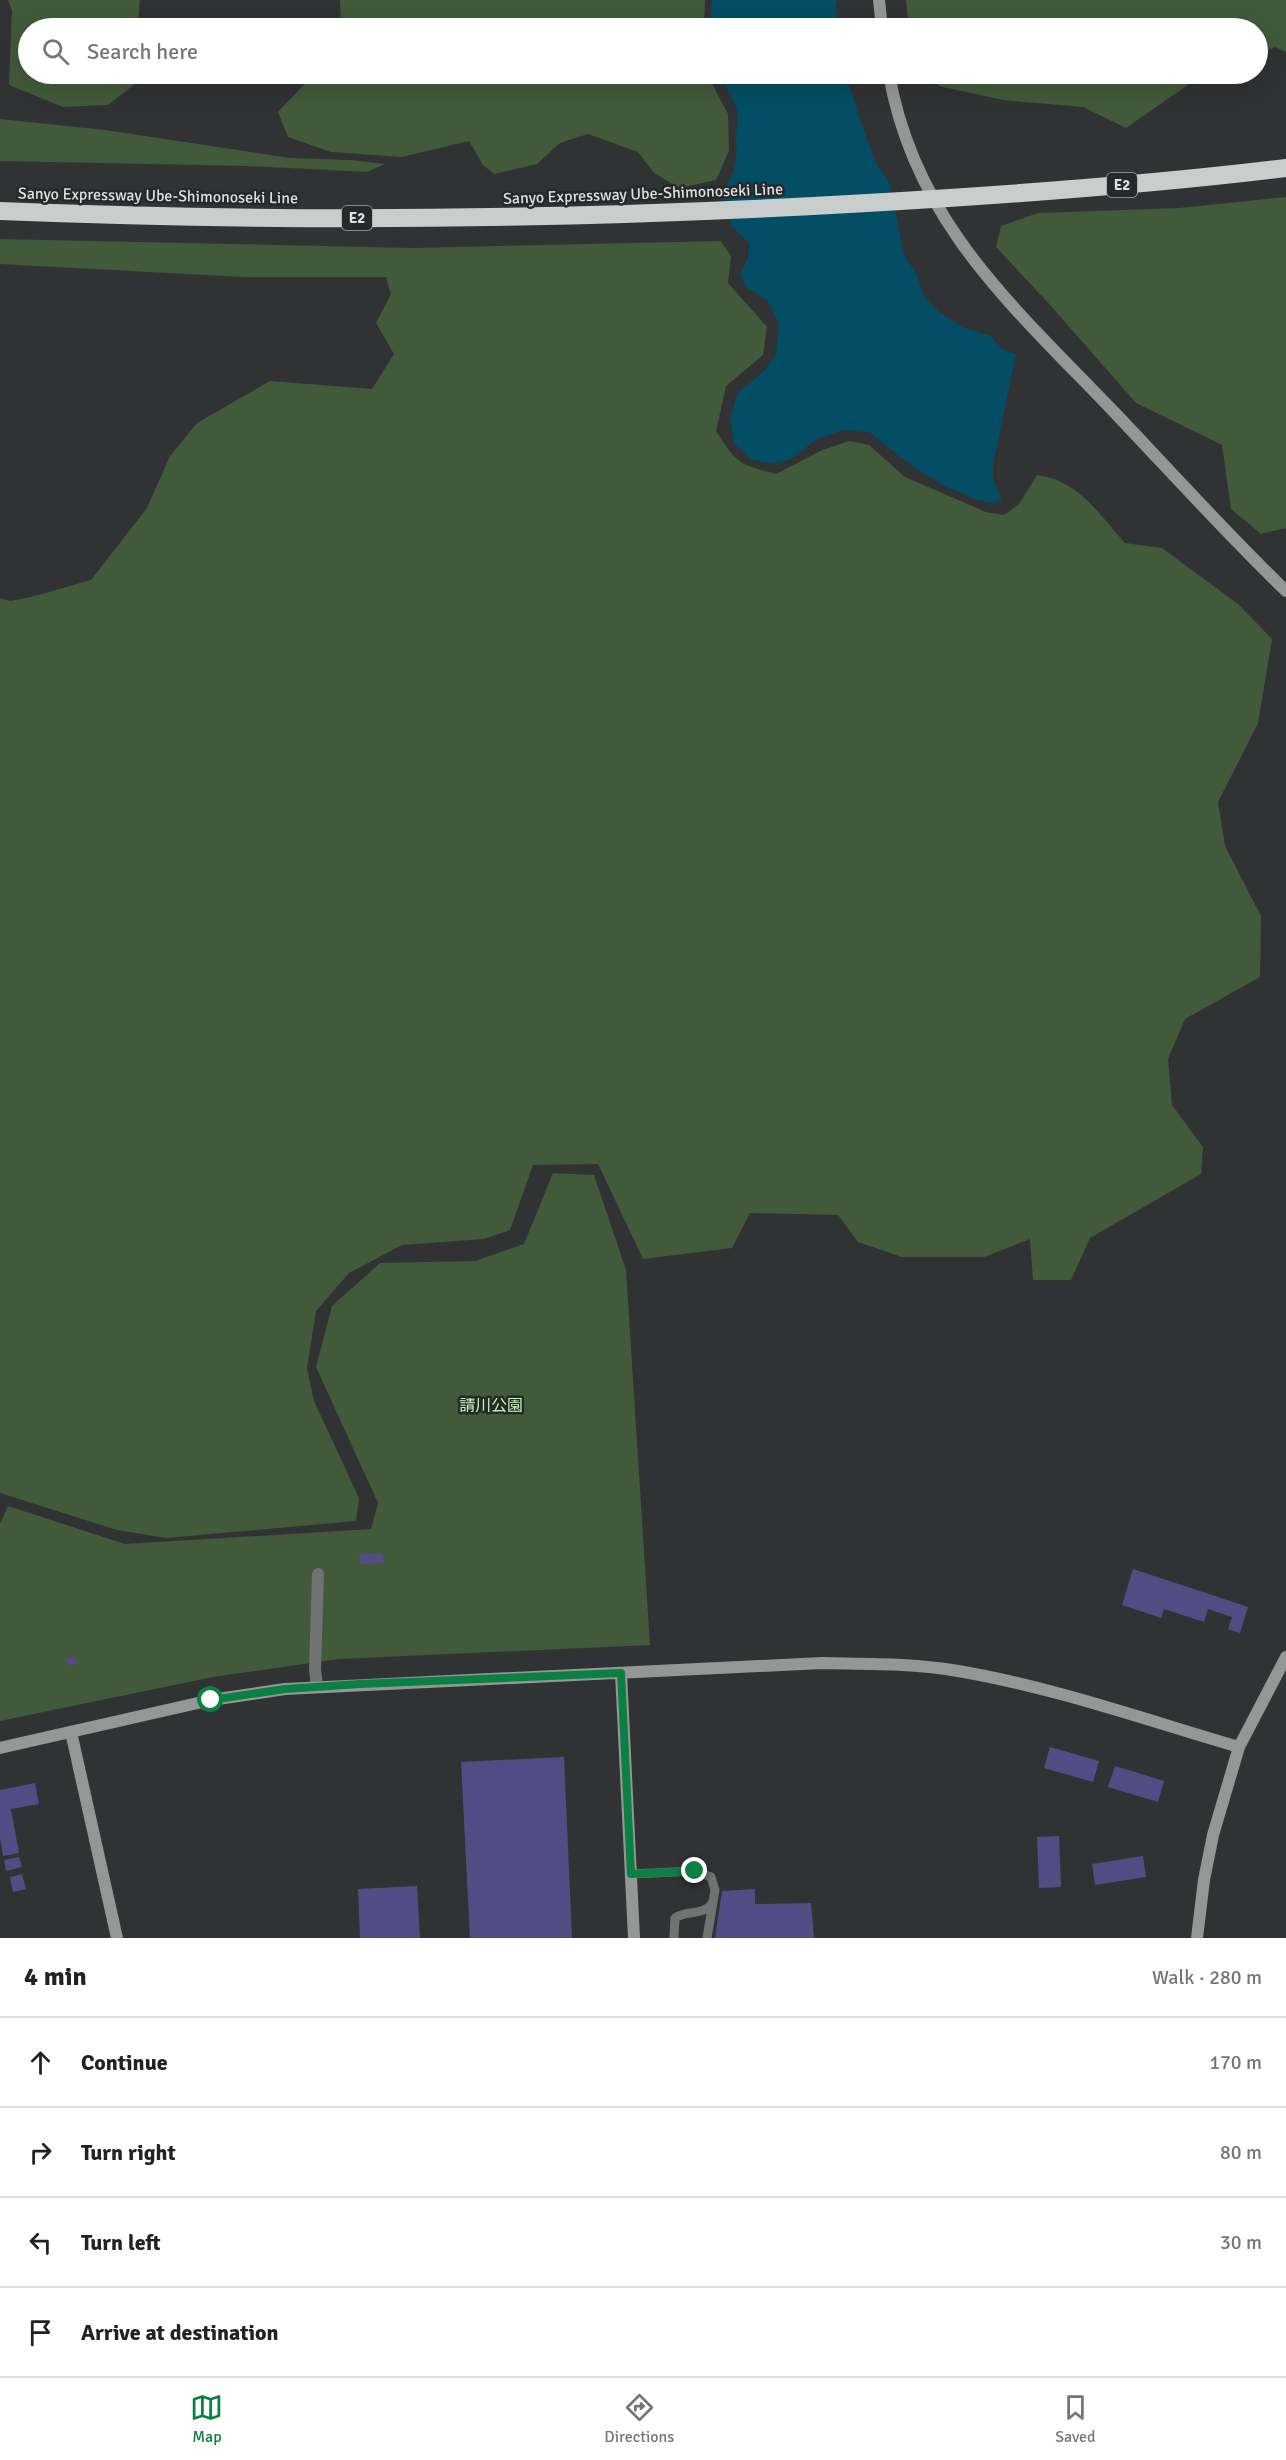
<!DOCTYPE html>
<html lang="en">
<head>
<meta charset="utf-8">
<style>
  :root { --surface:#fff; --page:#f2f2f2; --text:#222; --muted:#767676; --line:#e0e0e0; --accent:#0b8043 }
  body { margin:0; font-family:Signika,"Noto Sans JP",sans-serif; background:var(--page); color:var(--text) }
  .stop { position:absolute; width:18px; height:18px; margin:-14px; border:4px solid #0b8043; border-radius:50%; background:#fff }
  .stop.end { background:#0b8043; border-color:#fff; box-shadow:0 2px 6px #0008 }
  .list { margin:0; padding:0; list-style:none }
  h2 { display:flex; justify-content:space-between; align-items:center; height:78px; margin:0; padding:0 24px; font-size:26px }
  h2 small { font-size:20px; font-weight:400; color:var(--muted) }
  .list li { display:grid; grid-template-columns:39px 1fr auto; gap:18px; align-items:center; box-sizing:border-box; height:90px; padding:0 24px; border-top:2px solid var(--line) }
  .list b { display:block; font-size:22px; white-space:nowrap }
  .list em { font-size:20px; font-style:normal; color:var(--muted) }
  .icon { flex:none; width:33px; height:33px; fill:none; stroke:currentColor; stroke-width:2; stroke-linecap:round; stroke-linejoin:round }
  .map { position:relative; flex:none; width:1286px; height:1938px; overflow:hidden }
  .search { position:absolute; background:var(--surface); box-shadow:0 6px 24px #0002; left:18px; right:18px; top:18px; height:66px; display:flex; align-items:center; gap:15px; box-sizing:border-box; padding:0 21px; border-radius:33px; color:var(--muted); font-size:22px }
  .sheet { height:438px; background:var(--surface) }
  nav { display:flex; justify-content:space-around; align-items:center; box-sizing:border-box; height:84px; border-top:2px solid var(--line); background:var(--surface); font-size:16px; color:var(--muted) }
  nav a { display:grid; justify-items:center; gap:3px }
  nav .on { color:var(--accent) }
  .map>svg:first-child { display:block }
</style>
</head>
<body>
<div class="map">
<svg width="1286" height="1938" viewBox="0 0 1286 1938">
  <rect width="100%" height="100%" fill="#313234"/>
  <path fill="#42593a" d="M8,0H140L138,28H28V74H136L135,84L108,105L63,107L9,85L12,11Z
    M340,0H705L704,28H341Z
    M906,0H1286V52L1275,47L1258,54V28H909Z
    M314,74H707L728,114L729,151L716,180L679,188L654,173L638,152L588,134L560,143L537,164L494,174L483,165L469,141L402,157L331,152L288,137L278,112Z
    M928,74H1210L1195,80L1126,128L1083,107L1003,100L939,86Z
    M0,119L105,130L290,158L350,160L385,164L367,172L247,166L0,161Z
    M1286,197V528L1261,534L1231,509L1222,445L1136,403L1051,306L996,247L1001,226L1038,213L1179,208Z
    M0,239L414,248L721,241L731,256L728,283L767,327L763,355L726,386L716,431C737,464 739,464 776,474L820,451L849,441L869,445L905,477L986,512L1004,515L1019,504L1037,475C1078,480 1099,514 1125,543L1162,548L1238,604L1272,639L1258,723L1218,802L1225,846L1261,916L1260,977L1185,1019L1168,1059L1172,1105L1203,1147L1201,1174L1090,1238L1071,1280H1033L1030,1239L984,1257H902L858,1242L838,1215L750,1213L732,1248L643,1259L598,1164L533,1165L510,1230L484,1239L402,1245L349,1273L316,1311L307,1368L314,1401L359,1498L356,1521L166,1538L117,1530L0,1493V598L10,601L31,597L91,580L147,508L170,456L197,423L270,381L372,389L394,354L376,323L391,294L386,277H242L0,264Z
    M553,1173L594,1175L626,1270L650,1645L339,1659L213,1677L0,1721V1524L8,1506L125,1544L371,1529L378,1503L316,1367L332,1306L380,1263L475,1261L524,1244Z"/>
  <path fill="#034e64" d="M712,0H837L836,6L839,28H710Z
    M718,74H846L859,117L876,163L890,184L904,255L916,273L925,298L939,312L964,328L991,336L1002,350L1016,354L993,465V479L1002,500L993,503L977,500L943,485L915,468L869,432L844,430L817,439L791,459L772,464L752,460L734,443L730,418L738,393L763,372L776,355L779,323L768,301L746,287L740,274L748,258L749,243L732,227L721,194C737,170 737,163 736,136C736,129 738,123 738,117C737,102 725,86 718,74Z"/>
  <path fill="#524c85" d="M383,1553L384,1563L360,1564L359,1554Z
    M1133,1569L1248,1607L1240,1633L1228,1629L1232,1617L1208,1609L1204,1622L1164,1609L1161,1618L1122,1605Z
    M75,1656L78,1663L69,1666L66,1659Z
    M1050,1747L1099,1761L1093,1782L1044,1768Z
    M564,1757L572,1938H470L461,1762Z
    M1115,1766L1164,1781L1158,1802L1108,1787Z
    M35,1783L39,1804L11,1809L19,1853L3,1856L0,1838V1790Z
    M1059,1836L1061,1887L1039,1888L1037,1837Z
    M1143,1856L1146,1877L1095,1885L1092,1864Z
    M19,1857L22,1867L6,1871L4,1860Z
    M22,1874L26,1889L13,1892L10,1877Z
    M417,1886L420,1938H360L358,1889Z
    M755,1889V1904L811,1903L814,1938H715L722,1891Z"/>
  <g fill="none" stroke-linecap="round" stroke-linejoin="round">
    <path stroke="#717373" stroke-width="9" d="M631,1874L695,1871L711,1877L715,1890L707,1938
      M674,1938L675,1918C687,1909 704,1917 713,1902"/>
    <path stroke="#717373" stroke-width="12" d="M317,1687L315,1669L318,1574"/>
    <path stroke="#959797" stroke-width="12" d="M879,0L882,28
      M889,74C915,224 1016,309 1116,414C1172,473 1227,534 1286,591
      M621,1673L634,1938
      M71,1732L117,1938
      M0,1748L211,1700L285,1689L822,1663C867,1664 913,1663 958,1671C1053,1687 1146,1720 1239,1747
      M1197,1938L1204,1880L1213,1835L1239,1747L1286,1657"/>
    <path stroke="#c9cdcc" stroke-width="18" d="M0,211C289,223 578,220 867,203C1007,195 1147,185 1286,168"/>
  </g>
  <g fill="none" stroke-linecap="round" stroke-linejoin="round">
    <path stroke="#0b8043" stroke-width="8" d="M211,1700L285,1689L360,1684L621,1673L631,1874L695,1871"/>
  </g>
  <g text-anchor="middle" stroke-width="5" stroke-linejoin="round" paint-order="stroke">
    <g fill="#27282a" stroke="#a6a7a9" stroke-width="1.5">
      <rect x="1107" y="173" width="30" height="24" rx="4.5"/>
      <rect x="342" y="206" width="30" height="24" rx="4.5"/>
    </g>
    <g font-size="15" font-weight="bold" fill="#dddedf">
      <text x="1122" y="190">E2</text>
      <text x="357" y="223">E2</text>
    </g>
    <g font-size="16" fill="#dddedf" stroke="#27282a">
      <text transform="translate(643 193) rotate(-2)" y="6">Sanyo Expressway Ube-Shimonoseki Line</text>
      <text transform="translate(158 195) rotate(1)" y="6">Sanyo Expressway Ube-Shimonoseki Line</text>
    </g>
    <g font-size="16" fill="#bdf8a8" stroke="#27282a">
      <text x="491" y="1411">請川公園</text>
    </g>
  </g>
</svg>
<div class="stop" style="left:211px;top:1700px"></div>
<div class="stop end" style="left:695px;top:1871px"></div>
<div class="search"><svg class="icon" aria-label="search" viewBox="0 0 24 24"><circle cx="10" cy="10" r="6"/><path d="M15 15l6 6"/></svg>Search here</div>
</div>
<section class="sheet">
<h2>4 min<small>Walk · 280 m</small></h2>
<ul class="list">
<li><svg class="icon" aria-label="ahead" viewBox="0 0 24 24"><path d="M12 20V5M6 11l6-6 6 6"/></svg><div><b>Continue</b></div><em>170 m</em></li>
<li><svg class="icon" aria-label="right" viewBox="0 0 24 24"><path d="M7 20v-9h11M14 6l5 5-5 5"/></svg><div><b>Turn right</b></div><em>80 m</em></li>
<li><svg class="icon" aria-label="left" viewBox="0 0 24 24"><path d="M17 20v-9H6M10 6l-5 5 5 5"/></svg><div><b>Turn left</b></div><em>30 m</em></li>
<li><svg class="icon" aria-label="arrive" viewBox="0 0 24 24"><path d="M6 21V4h12l-3 4 3 4H6"/></svg><div><b>Arrive at destination</b></div></li>
</ul>
</section>
<nav>
<a class="on"><svg class="icon" aria-label="map" viewBox="0 0 24 24"><path d="M3 6l6-2 6 2 6-2v14l-6 2-6-2-6 2zM9 4v14M15 6v14"/></svg>Map</a>
<a><svg class="icon" aria-label="directions" viewBox="0 0 24 24"><path d="M12 3l9 9-9 9-9-9zM9 14v-3h6M13 9l2 2-2 2"/></svg>Directions</a>
<a><svg class="icon" aria-label="saved" viewBox="0 0 24 24"><path d="M7 4h10v16l-5-4-5 4z"/></svg>Saved</a>
</nav>
</body>
</html>
